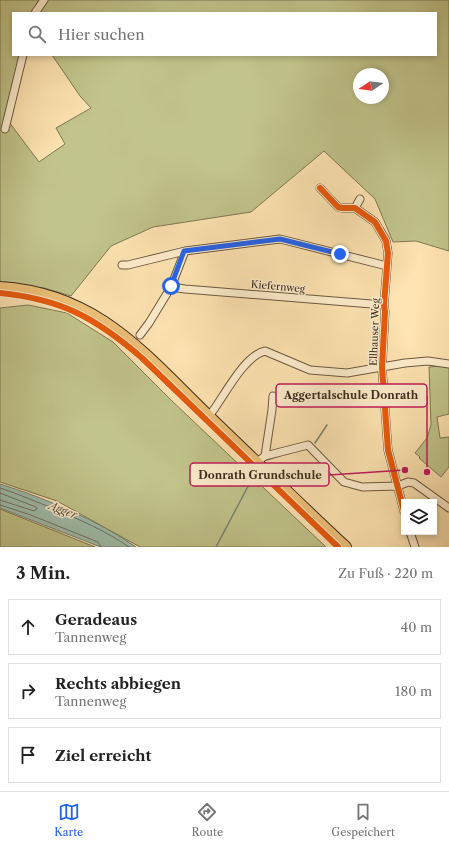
<!DOCTYPE html>
<html lang="de">
<head>
<meta charset="utf-8">
<style>
  :root { --surface:#fff; --page:#f6f6f6; --text:#222; --muted:#767676; --line:#e0e0e0; --accent:#2563eb }
  body { margin:0; font-family:"Libre Caslon Text",serif; background:var(--page); color:var(--text) }
  .controls { position:absolute; right:12px; bottom:12px; display:grid; overflow:hidden; border-radius:0px; box-shadow:0 2px 6px #0003 }
  .controls button { width:36px; height:36px; display:grid; place-items:center; padding:0; border:0; border-bottom:1px solid var(--line); background:var(--surface); color:var(--text); font:20px sans-serif }
  .compass { position:absolute; left:353px; top:68px; width:36px; height:36px; border-radius:50%; background:var(--surface); box-shadow:0 2px 6px #0003; rotate:257deg }
  .stop { position:absolute; width:12px; height:12px; margin:-9px; border:3px solid #2563eb; border-radius:50%; background:#fff }
  .stop.end { background:#2563eb; border-color:#fff; box-shadow:0 1px 4px #0008 }
  .list { margin:0; padding:0; list-style:none }
  h2 { display:flex; justify-content:space-between; align-items:center; height:52px; margin:0; padding:0 16px; font-size:17px }
  h2 small { font-size:13px; font-weight:400; color:var(--muted) }
  .list li { display:grid; grid-template-columns:26px 1fr auto; gap:12px; align-items:center; box-sizing:border-box; height:56px; margin:0 8px 8px; padding:0 8px; border:1px solid var(--line); border-radius:0px }
  .list b { display:block; font-size:15px; white-space:nowrap }
  .list p { margin:0; font-size:13px; white-space:nowrap; color:var(--muted) }
  .list em { font-size:13px; font-style:normal; color:var(--muted) }
  .icon { flex:none; width:22px; height:22px; fill:none; stroke:currentColor; stroke-width:2; stroke-linecap:round; stroke-linejoin:round }
  .map { position:relative; flex:none; width:449px; height:547px; overflow:hidden }
  .search { position:absolute; background:var(--surface); box-shadow:0 2px 6px #0003; left:12px; right:12px; top:12px; height:44px; display:flex; align-items:center; gap:10px; box-sizing:border-box; padding:0 14px; border-radius:0px; color:var(--muted); font-size:15px }
  .sheet { height:244px; background:var(--surface) }
  nav { display:flex; justify-content:space-around; align-items:center; box-sizing:border-box; height:56px; border-top:1px solid var(--line); background:var(--surface); font-size:11px; color:var(--muted) }
  nav a { display:grid; justify-items:center; gap:2px }
  nav .on { color:var(--accent) }
  .map>svg:first-child { display:block }
</style>
</head>
<body>
<div class="map">
<svg width="449" height="547" viewBox="0 0 449 547">
  <rect width="100%" height="100%" fill="#fee4b2"/>
  <filter id="stains"><feTurbulence type="fractalNoise" baseFrequency=".005" numOctaves="4"/><feColorMatrix values="0 0 0 0 .2 0 0 0 0 .09 0 0 0 0 .02 0 0 0 .5 -.17"/></filter>
  <radialGradient id="worn" r=".72"><stop offset=".6" stop-color="#630" stop-opacity="0"/><stop offset="1" stop-color="#630" stop-opacity=".3"/></radialGradient>
  <path fill="#c1c48b" stroke="#7f7854" fill-rule="evenodd" d="M0,0H449V251L416,241L393,242L375,199L324,151L251,212L153,227L111,246L71,296L44,288L0,284ZM13,13H436V55H52L80,96L91,108L56,128L65,144L39,162L9,122L27,55H13ZM359,74H383V98H359Z
    M28,305L67,313L113,342L171,400L326,547H140L57,501L0,482V308Z
    M449,365V414L437,417L440,438L449,437V467L441,477L419,458L420,457L415,453L427,438L431,425L429,367Z
    M0,509L95,547H0Z"/>
  <path fill="#a0beae" stroke="#788374" d="M0,484C45,498 97,520 136,547H101L0,508Z"/>
  <g fill="none" stroke-linecap="round" stroke-linejoin="round">
    <path stroke="#6e7466" stroke-width="1" d="M0,488C19,494 36,502 55,509C80,520 106,531 129,547
      M0,493L36,507L37,509L34,511L0,500
      M0,505L28,514L98,542L101,547"/>
    <path stroke="#788374" stroke-width="1.5" d="M383,228L389,238L391,249
      M315,443L327,425
      M267,460L282,455
      M216,547L254,475"/>
    <g stroke="#6d5942" stroke-width="9">
      <path id="street" d="M35,13L44,0
        M5,129L23,55
        M320,188L338,207L342,208H355L375,222L386,241L388,253L384,305L385,312L382,367L388,450L404,511
        M355,208L360,199
        M122,265H128L185,251
        M171,287L185,289L384,305
        M140,335L149,323L171,287L185,251L280,239L387,266
        M209,416C223,399 243,356 265,351L310,370L347,373L405,363L428,361L449,364
        M265,456L272,410L273,396
        M257,462L265,456L308,445L344,482L362,487L398,486L408,482L414,483L449,508
        M410,532L415,547"/>
    </g>
    <g stroke="#3d2b1d" stroke-width="12">
      <path id="primary" d="M0,287C97,293 144,353 208,415C254,459 300,504 346,547"/>
    </g>
    <use href="#street" stroke="#feedcd" stroke-width="7"/>
    <use href="#primary" stroke="#efc279" stroke-width="10"/>
    <g stroke="#feedcd" stroke-width="8">
      <path id="cycleway" d="M320,188L338,207L342,208H355L375,222L386,241L388,253L384,305L385,312L382,367L388,450L404,511
        M0,293C61,299 96,318 142,358L338,547"/>
    </g>
    <use href="#cycleway" stroke="#e8590c" stroke-width="6"/>
  </g>
  <g fill="none" stroke-linecap="round" stroke-linejoin="round">
    <path stroke="#2563eb" stroke-width="5" d="M171,286L184,251L280,239L340,254"/>
  </g>
  <g text-anchor="middle" stroke-width="3" stroke-linejoin="round" paint-order="stroke">
    <g font-size="10" fill="#3d2b1d" stroke="#feedcd">
      <text transform="translate(278 286) rotate(5)" y="4">Kiefernweg</text>
      <text transform="translate(374 332) rotate(-88)" y="4">Ellhauser Weg</text>
    </g>
    <g font-size="11" font-style="italic" fill="#565041" stroke="#feedcd">
      <text transform="translate(63 510) rotate(21)" y="4">Agger</text>
    </g>
  </g>
  <path fill="none" stroke="#c2185b" stroke-width="1.5" d="M427 472L427 396M405 470L329 475"/>
  <g fill="#c2185b" stroke="#feedcd" stroke-width="1.5">
    <circle cx="427" cy="472" r="4"/>
    <circle cx="405" cy="470" r="4"/>
  </g>
  <g fill="#feedcd" stroke="#c2185b" stroke-width="1.5">
    <rect x="276" y="384" width="151" height="23" rx="4"/>
    <rect x="190" y="463" width="139" height="23" rx="4"/>
  </g>
  <g font-size="11" text-anchor="middle" font-weight="bold" fill="#3d2b1d">
    <text x="351" y="399">Aggertalschule Donrath</text>
    <text x="260" y="479">Donrath Grundschule</text>
  </g>
  <rect width="100%" height="100%" filter="url(#stains)"/>
  <rect width="100%" height="100%" fill="url(#worn)"/>
</svg>
<div class="controls">
<button><svg class="icon" aria-label="layers" viewBox="0 0 24 24"><path d="M12 4l9 5-9 5-9-5zM3 14l9 5 9-5"/></svg></button>
</div>
<svg class="compass" viewBox="-18 -18 36 36"><path d="M0-13l5 13h-10z" fill="#e53935"/><path d="M0 13l5-13h-10z" fill="#767676"/></svg>
<div class="stop" style="left:171px;top:286px"></div>
<div class="stop end" style="left:340px;top:254px"></div>
<div class="search"><svg class="icon" aria-label="search" viewBox="0 0 24 24"><circle cx="10" cy="10" r="6"/><path d="M15 15l6 6"/></svg>Hier suchen</div>
</div>
<section class="sheet">
<h2>3 Min.<small>Zu Fuß · 220 m</small></h2>
<ul class="list">
<li><svg class="icon" aria-label="ahead" viewBox="0 0 24 24"><path d="M12 20V5M6 11l6-6 6 6"/></svg><div><b>Geradeaus</b><p>Tannenweg</p></div><em>40 m</em></li>
<li><svg class="icon" aria-label="right" viewBox="0 0 24 24"><path d="M7 20v-9h11M14 6l5 5-5 5"/></svg><div><b>Rechts abbiegen</b><p>Tannenweg</p></div><em>180 m</em></li>
<li><svg class="icon" aria-label="arrive" viewBox="0 0 24 24"><path d="M6 21V4h12l-3 4 3 4H6"/></svg><div><b>Ziel erreicht</b></div></li>
</ul>
</section>
<nav>
<a class="on"><svg class="icon" aria-label="map" viewBox="0 0 24 24"><path d="M3 6l6-2 6 2 6-2v14l-6 2-6-2-6 2zM9 4v14M15 6v14"/></svg>Karte</a>
<a><svg class="icon" aria-label="directions" viewBox="0 0 24 24"><path d="M12 3l9 9-9 9-9-9zM9 14v-3h6M13 9l2 2-2 2"/></svg>Route</a>
<a><svg class="icon" aria-label="saved" viewBox="0 0 24 24"><path d="M7 4h10v16l-5-4-5 4z"/></svg>Gespeichert</a>
</nav>
</body>
</html>
